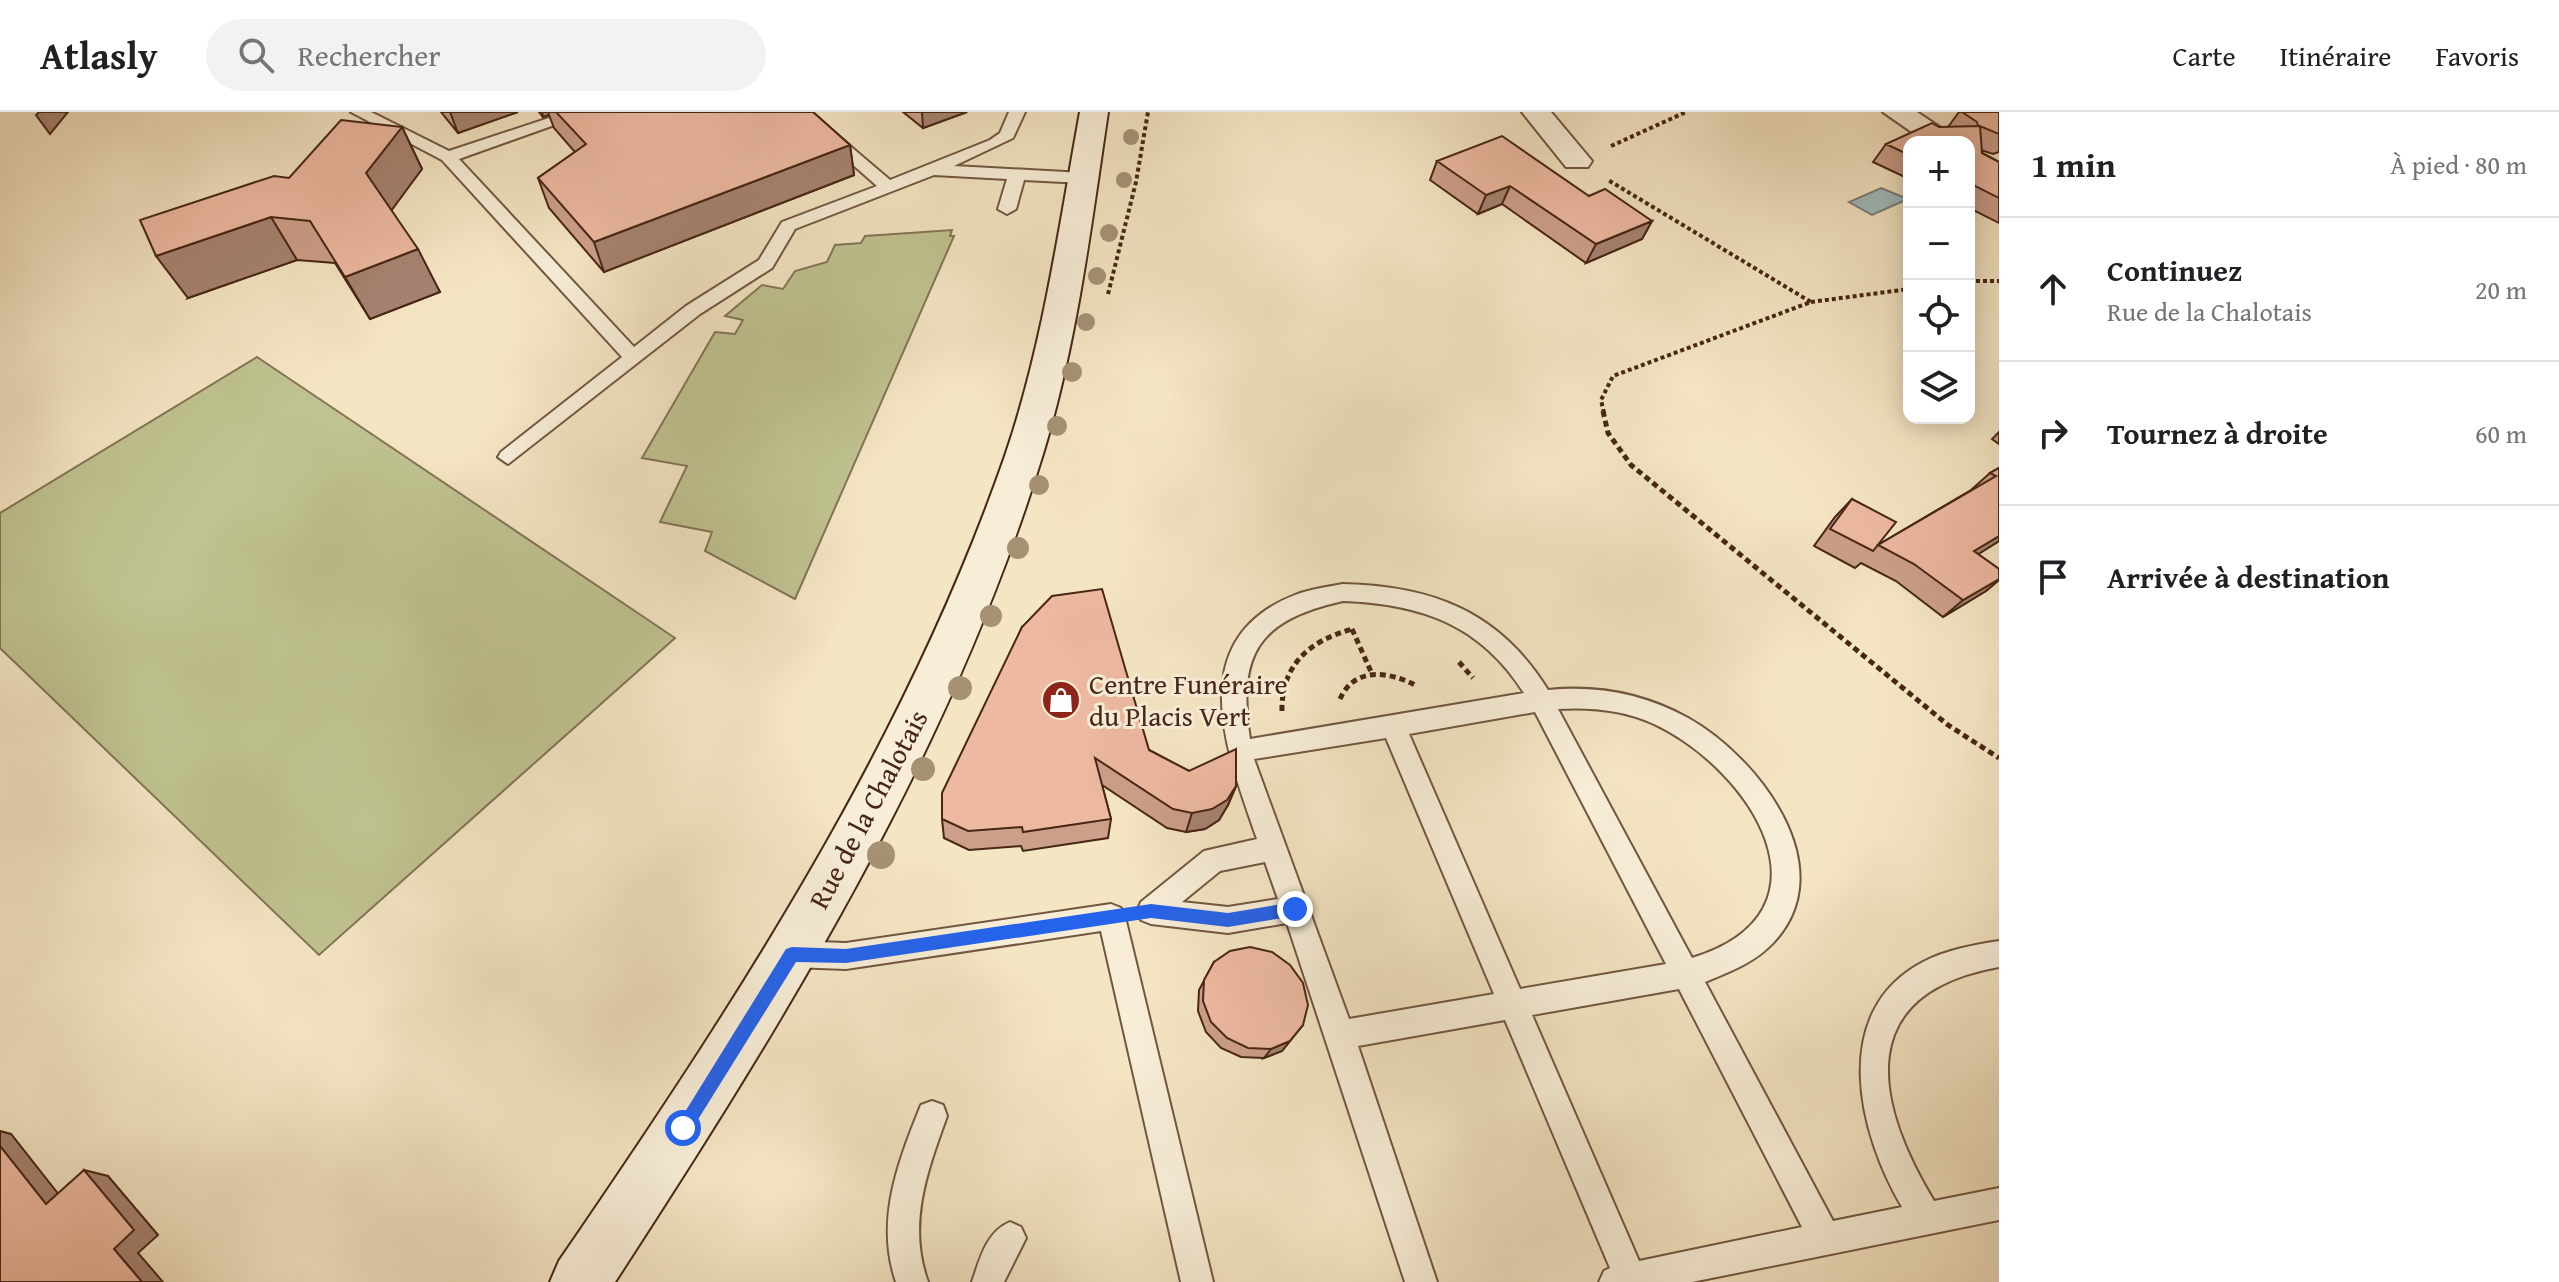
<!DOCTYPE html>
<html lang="fr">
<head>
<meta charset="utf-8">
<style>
  :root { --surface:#fff; --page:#f2f2f2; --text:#202124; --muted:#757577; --line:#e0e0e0 }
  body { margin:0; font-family:"Gentium Book Plus",serif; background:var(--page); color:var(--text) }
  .controls { position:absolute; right:24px; top:24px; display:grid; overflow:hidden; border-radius:16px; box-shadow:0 4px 20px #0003 }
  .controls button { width:72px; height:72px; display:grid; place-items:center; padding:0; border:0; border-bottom:2px solid var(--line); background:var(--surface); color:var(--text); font:40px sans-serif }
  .stop { position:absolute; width:24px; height:24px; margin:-18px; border:6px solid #2563eb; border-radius:50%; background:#fff }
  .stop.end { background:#2563eb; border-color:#fff; box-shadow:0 2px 8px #0008 }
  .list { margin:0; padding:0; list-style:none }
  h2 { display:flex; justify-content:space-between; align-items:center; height:104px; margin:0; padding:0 32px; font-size:34px }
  h2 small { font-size:26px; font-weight:400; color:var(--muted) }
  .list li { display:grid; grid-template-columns:52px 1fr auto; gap:24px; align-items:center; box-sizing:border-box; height:144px; padding:0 32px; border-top:2px solid var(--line) }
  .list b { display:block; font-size:30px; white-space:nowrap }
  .list p { margin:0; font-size:26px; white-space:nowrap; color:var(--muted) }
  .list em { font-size:26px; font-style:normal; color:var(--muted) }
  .icon { flex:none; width:44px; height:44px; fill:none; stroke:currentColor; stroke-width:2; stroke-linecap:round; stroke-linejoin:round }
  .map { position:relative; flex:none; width:1999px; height:1170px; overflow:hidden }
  header { display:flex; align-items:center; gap:48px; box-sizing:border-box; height:112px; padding:0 40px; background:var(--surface); border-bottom:2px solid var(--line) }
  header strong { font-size:38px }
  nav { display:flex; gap:44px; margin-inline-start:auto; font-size:28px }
  .search { width:560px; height:72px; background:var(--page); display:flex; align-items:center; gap:20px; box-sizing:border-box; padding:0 28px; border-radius:44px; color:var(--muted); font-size:30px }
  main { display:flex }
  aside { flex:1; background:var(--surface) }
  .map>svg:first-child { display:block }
</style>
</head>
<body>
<header>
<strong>Atlasly</strong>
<div class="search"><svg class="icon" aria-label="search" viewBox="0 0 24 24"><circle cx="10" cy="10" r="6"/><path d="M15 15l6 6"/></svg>Rechercher</div>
<nav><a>Carte</a><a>Itinéraire</a><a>Favoris</a></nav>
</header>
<main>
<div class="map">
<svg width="1999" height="1170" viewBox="0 0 1999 1170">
  <rect width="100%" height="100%" fill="#f4e5c3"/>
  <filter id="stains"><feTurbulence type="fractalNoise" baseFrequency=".0025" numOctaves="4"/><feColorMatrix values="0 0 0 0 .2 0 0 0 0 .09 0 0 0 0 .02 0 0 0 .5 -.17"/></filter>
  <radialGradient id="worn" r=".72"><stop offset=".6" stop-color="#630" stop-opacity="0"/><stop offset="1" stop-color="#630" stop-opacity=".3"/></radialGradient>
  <path fill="#bfc391" stroke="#847454" stroke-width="2" d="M952,118L950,124H954L795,487L705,439L712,420L660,410L687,354L642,346L715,220L735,222L743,208L725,204L762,173L783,177L795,159L827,150L835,133L861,131L865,124Z
    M257,245L675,526L319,843L0,536V401Z"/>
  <path fill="#a0bcbe" stroke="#7d807b" stroke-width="2" d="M1881,76L1908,87L1872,103L1849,90Z"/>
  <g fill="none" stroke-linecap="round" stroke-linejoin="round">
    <g stroke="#735641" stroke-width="4">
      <path id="service" d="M351,0H371L449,39L567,0H591L459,47L634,235L686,194L759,148L782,110L877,74L793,0H810L890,68L990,28L1000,21L1009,0H1025L1013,26L954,54L1083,61L1091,66L1083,71L1024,68L1016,97L1007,102L998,97L1007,67L934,63L795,117L772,156L700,202L508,352L498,345L501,340L622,245L442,48Z
        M1343,472C1432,474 1499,499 1548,578C1597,573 1645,582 1688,606C1758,645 1844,756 1773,831C1754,851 1729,860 1705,870L1833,1109L1902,1095C1859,1022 1828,900 1923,850C1946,838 1973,833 1999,829V855C1853,881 1873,988 1934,1089L1999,1076V1108L1692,1170H1599L1604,1159L1610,1156L1505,908L1358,934L1437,1170H1405L1287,811L1228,821L1151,812L1141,808L1137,799L1141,790L1204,739L1257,727C1228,643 1180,528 1295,483C1310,477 1327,475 1343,472ZM1343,489C1421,492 1480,512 1524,581L1250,627C1237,542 1258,508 1343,489ZM1558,597C1591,595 1624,598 1654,612C1752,658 1842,800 1692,846ZM1535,600L1666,852L1520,877L1409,622ZM1386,626L1494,882L1349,907L1254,647ZM1265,750L1278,787L1228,795L1182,790L1220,759ZM1679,877L1802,1115L1639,1149L1532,903Z
        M1111,792L1121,796L1125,805L1213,1170H1181L1101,819L846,857L792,855L782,851L778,842L782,833L792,829L846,831Z
        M932,989L943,993L947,1004C927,1060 907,1112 928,1170H896C875,1109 898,1050 921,993Z
        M1010,1110L1021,1115L1026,1126L1004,1170H972C980,1147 986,1120 1010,1110Z"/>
    </g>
    <g stroke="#735641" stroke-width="4">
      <path id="minor" d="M1522,0H1551L1592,49L1588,55H1566Z
        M1883,0H1917L1962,30H1926Z"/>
    </g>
    <g stroke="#482616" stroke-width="4">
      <path id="secondary" d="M1080,0H1108C1091,114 1077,231 1043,342C951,641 784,910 615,1170H550L559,1149C733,895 903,637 1005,344C1043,233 1059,115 1080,0Z"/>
    </g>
    <path stroke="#482616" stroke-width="4" stroke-dasharray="4 3" stroke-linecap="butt" d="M1611,34L1686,0
      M1969,169H1999
      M1108,182L1136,70L1148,0
      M1811,190L1909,177
      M1604,301L1601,288L1613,264L1811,190L1608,68"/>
    <path stroke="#482616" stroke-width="5" stroke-dasharray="6 4" stroke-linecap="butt" d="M1603,299L1608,321L1631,353L1948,613L1999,646
      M1352,517L1372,562
      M1459,550L1473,566
      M1340,587C1354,555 1388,559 1415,573
      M1282,599C1281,553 1310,528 1353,517"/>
    <use href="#service" fill="#f8eed8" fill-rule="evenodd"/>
    <use href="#minor" fill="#f8eed8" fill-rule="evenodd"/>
    <use href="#secondary" fill="#f8eed8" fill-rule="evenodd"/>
  </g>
  <g fill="#a69175">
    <circle cx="1131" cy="25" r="8"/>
    <circle cx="1124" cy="68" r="8"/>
    <circle cx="1109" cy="121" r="9"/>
    <circle cx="1097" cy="164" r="9"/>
    <circle cx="1086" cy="210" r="9"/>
    <circle cx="1072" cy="260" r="10"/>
    <circle cx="1057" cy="314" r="10"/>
    <circle cx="1039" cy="373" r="10"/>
    <circle cx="1018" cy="436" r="11"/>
    <circle cx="991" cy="504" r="11"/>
    <circle cx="960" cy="576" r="12"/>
    <circle cx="923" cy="657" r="12"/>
    <circle cx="881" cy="743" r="14"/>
  </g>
  <path fill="#cc9f8a" stroke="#482616" stroke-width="2" d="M441,0H518L458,21Z
    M539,0H813L850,33L854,63L604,160L549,96L538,66L575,40L554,16L549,3L543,5Z
    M903,0H967L923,16Z
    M1959,0H1999V40L1993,42L1981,38L1982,41L1999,50V111L1969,96V30H1909V67L1873,50L1886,32L1948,15Z
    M402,15L422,57L391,98L440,180L370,207L335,151L297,148L188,186L289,66Z
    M1437,49L1589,84L1652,109L1642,127L1586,151L1502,92L1478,102L1430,68Z
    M1999,320V332L1992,327Z
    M1999,356V429L1978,442L1999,457V468L1986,479L1943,505L1896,469L1861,451L1855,456L1814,434L1835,405L1852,387L1876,434L1971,378L1990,361Z
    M1022,515L1149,638L1189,659L1236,674L1228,693L1219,708L1205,717L1186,720L1167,716L1102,673L1111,707L1108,726L1023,739L1021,734L969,738L944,726L942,707Z
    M1214,850L1303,913L1282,939L1264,946L1241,945L1221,936L1206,920L1198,899L1199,878Z"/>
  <path fill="#a68271" stroke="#482616" stroke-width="2" d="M39,0H68L50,22L36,3Z
    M450,0H518L458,21Z
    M542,0H548L549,3L543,5Z
    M922,0H967L923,16Z
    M402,15L422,57L388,103L366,61Z
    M850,33L854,63L604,160L594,130Z
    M1510,74L1502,92L1478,102L1486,83Z
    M271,105L297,148L188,186L156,144Z
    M1652,109L1642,127L1586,151L1596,132Z
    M418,137L440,180L370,207L345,165Z
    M1999,424V429L1955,457L1974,439Z
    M1999,467V468L1986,479L1943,505L1963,488Z
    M1236,674L1228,693L1219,708L1205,717L1186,720L1192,701Z
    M1290,929L1282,939L1264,946L1271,937Z
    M0,1019L11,1022L71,1098L46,1092L0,1034Z
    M84,1058L108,1064L158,1123L138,1141L163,1170H142L114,1137Z"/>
  <path fill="#edb9a1" stroke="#482616" stroke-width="2" d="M556,0H813L850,33L594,130L538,66L586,32Z
    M1962,0H1999V22L1980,14L1982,41L1999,50V86L1969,71V30H1909V43L1886,32L1932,11L1939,15L1978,14L1977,10Z
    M341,8L402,15L366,61L418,137L345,165L310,109L271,105L156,144L140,108L274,64L289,66Z
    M1502,24L1589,84L1605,77L1652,109L1596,132L1510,74L1486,83L1437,49Z
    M1999,356V424L1974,439L1999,457V467L1963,488L1914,452L1878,433L1996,364L1990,361Z
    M1852,387L1896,410L1873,439L1830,417Z
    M1102,477L1149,638L1189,659L1236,637V674L1227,688L1212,697L1192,701L1173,697L1095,646L1111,707L1023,720L1022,715L968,719L942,707V681L1022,515L1052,484Z
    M1250,835L1272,840L1290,853L1303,871L1308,893L1303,913L1290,929L1271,937L1248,936L1227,926L1211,910L1203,889L1204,868L1214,850L1230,839Z
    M0,1034L46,1092L84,1058L134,1118L114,1137L142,1170H0Z"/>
  <path fill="#2563eb" d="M1295,790L1303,797L1295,804L1228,815L1151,806L846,851L796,850L689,1022L683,1024L675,1016L786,837L792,835L846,837L1151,792L1228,801Z"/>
  <defs>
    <g id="shop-disc" transform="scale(2)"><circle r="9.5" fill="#8f2418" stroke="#f8eed8"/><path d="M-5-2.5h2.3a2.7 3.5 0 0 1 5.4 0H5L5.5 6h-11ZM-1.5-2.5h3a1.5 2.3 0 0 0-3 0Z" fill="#fff"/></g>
  </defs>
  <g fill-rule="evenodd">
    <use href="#shop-disc" x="1061" y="588"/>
  </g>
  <g text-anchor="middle" stroke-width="6" stroke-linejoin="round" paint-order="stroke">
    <g font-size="28" fill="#482616" stroke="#f8eed8" text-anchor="start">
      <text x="1089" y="582">Centre Funéraire<tspan x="1089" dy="32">du Placis Vert</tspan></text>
    </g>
    <g font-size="28" fill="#482616" stroke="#f8eed8">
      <text transform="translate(868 697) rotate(-62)" y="10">Rue de la Chalotais</text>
    </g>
  </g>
  <rect width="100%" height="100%" filter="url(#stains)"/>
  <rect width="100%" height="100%" fill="url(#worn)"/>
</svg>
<div class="controls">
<button>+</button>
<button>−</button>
<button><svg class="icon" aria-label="locate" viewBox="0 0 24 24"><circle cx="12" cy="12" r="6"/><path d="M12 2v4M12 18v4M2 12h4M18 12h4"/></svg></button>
<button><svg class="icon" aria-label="layers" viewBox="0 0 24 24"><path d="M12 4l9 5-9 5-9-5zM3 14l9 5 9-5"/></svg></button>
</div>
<div class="stop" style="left:683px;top:1016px"></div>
<div class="stop end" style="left:1295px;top:797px"></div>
</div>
<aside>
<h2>1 min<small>À pied · 80 m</small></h2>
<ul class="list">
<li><svg class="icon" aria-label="ahead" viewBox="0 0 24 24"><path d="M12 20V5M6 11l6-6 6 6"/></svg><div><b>Continuez</b><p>Rue de la Chalotais</p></div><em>20 m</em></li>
<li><svg class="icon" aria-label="right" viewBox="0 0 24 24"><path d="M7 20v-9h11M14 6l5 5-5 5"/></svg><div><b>Tournez à droite</b></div><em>60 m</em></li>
<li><svg class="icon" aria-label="arrive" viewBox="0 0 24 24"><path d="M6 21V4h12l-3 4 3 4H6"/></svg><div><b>Arrivée à destination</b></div></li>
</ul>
</aside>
</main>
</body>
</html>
